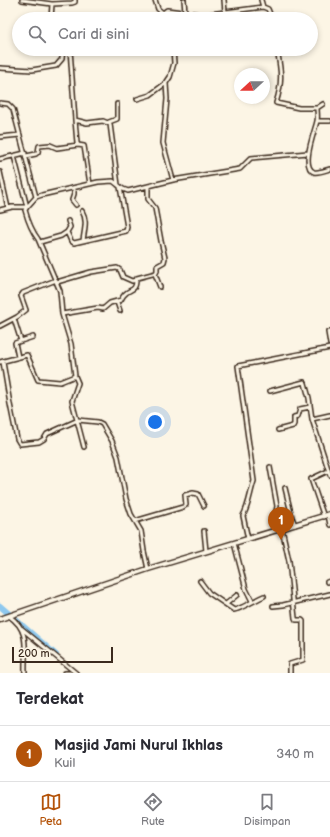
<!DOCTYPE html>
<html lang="id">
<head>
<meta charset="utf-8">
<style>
  :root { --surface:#fff; --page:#f2f2f3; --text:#2b2b33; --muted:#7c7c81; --line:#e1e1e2; --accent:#b45309 }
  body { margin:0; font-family:"Balsamiq Sans",sans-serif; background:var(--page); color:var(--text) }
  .compass { position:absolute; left:234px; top:68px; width:36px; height:36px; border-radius:50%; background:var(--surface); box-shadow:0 2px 6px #0003; rotate:249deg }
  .scale { position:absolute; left:12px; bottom:10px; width:101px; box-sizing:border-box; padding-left:4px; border:2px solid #3b2a1e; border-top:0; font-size:11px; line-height:14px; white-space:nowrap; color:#3b2a1e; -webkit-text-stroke:3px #fcf5e5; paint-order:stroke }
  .you { position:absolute; left:155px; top:422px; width:14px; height:14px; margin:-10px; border:3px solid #fff; border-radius:50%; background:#1a73e8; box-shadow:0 0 0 6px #1a73e833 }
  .badge { display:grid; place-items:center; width:26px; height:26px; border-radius:50%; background:var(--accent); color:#fff; font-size:13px; font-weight:700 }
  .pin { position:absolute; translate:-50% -33px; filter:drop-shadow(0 1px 2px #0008) }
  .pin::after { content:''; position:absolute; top:21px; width:14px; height:12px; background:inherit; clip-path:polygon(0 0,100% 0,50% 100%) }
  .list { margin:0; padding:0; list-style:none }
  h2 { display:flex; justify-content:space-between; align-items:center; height:52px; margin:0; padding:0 16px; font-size:17px }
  h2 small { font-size:13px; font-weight:400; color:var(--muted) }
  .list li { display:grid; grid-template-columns:26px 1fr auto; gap:12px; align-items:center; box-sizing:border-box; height:56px; padding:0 16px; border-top:1px solid var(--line) }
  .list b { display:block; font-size:15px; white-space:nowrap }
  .list p { margin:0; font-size:13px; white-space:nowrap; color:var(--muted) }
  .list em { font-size:13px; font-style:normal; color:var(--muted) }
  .icon { flex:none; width:22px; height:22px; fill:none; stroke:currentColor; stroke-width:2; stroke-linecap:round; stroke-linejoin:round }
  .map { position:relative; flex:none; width:330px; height:673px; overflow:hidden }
  .search { position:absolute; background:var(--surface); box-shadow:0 2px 6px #0003; left:12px; right:12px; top:12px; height:44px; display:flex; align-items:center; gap:10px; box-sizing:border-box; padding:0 14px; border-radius:22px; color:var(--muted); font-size:15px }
  .sheet { height:108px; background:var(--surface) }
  nav { display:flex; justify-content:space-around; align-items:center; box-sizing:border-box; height:56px; border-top:1px solid var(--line); background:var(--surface); font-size:11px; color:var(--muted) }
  nav a { display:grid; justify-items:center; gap:2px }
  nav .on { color:var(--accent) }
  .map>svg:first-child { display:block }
</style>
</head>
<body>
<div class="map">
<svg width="330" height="673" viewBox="0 0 330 673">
  <rect width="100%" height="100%" fill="#fcf5e5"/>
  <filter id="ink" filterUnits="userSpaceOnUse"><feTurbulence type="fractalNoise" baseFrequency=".025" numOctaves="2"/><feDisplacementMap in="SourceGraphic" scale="8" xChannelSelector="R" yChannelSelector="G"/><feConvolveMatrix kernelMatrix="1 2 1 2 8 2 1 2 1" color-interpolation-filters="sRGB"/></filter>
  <g filter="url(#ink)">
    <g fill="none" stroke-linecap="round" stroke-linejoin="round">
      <path stroke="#8ec8ee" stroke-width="6" d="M0,606L56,655"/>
      <g stroke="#3b2a1e" stroke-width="6">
        <path id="street" d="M22,0L52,4L72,3L75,2V0
          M155,0L158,9L163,13
          M184,0L185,12
          M224,0L225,12
          M261,0L263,7
          M163,13L167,10L198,14H210L263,7L268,9L272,19
          M163,13L164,19
          M51,19L52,4
          M70,49L75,120L87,123L103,121L110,124L118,185
          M173,49L174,63L170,77L166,83L167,99L163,143L173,180
          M277,49C281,71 283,81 276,103L299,108H317
          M0,68L32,70L56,66L62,59L63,49
          M137,99L150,95L166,83
          M0,103L8,104L13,109L36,197
          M323,104L317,108C317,112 318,117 317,121C315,131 300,167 314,172C319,173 326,170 330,169
          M75,120L77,143L78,145L84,146L90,184
          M317,121H330
          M109,122L117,119V104
          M0,137L20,135
          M14,156L27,207L25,210C28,221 31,230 38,239L60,291L62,314L71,344L75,376L78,383L72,401L84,447
          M26,156L36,154L38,152L39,146L50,145L57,148L78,145
          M0,159L25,153
          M0,172L8,208
          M74,188V194L72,200L76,205
          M0,210L12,207H27L36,197L42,195L98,182L113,181L123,189L128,191L173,180L240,169L251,158L308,153
          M82,211C88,221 84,230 83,241
          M67,232L71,241L74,243L126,231L127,227L120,187
          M40,242L61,236L67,232L70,227L68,221
          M155,274L160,287
          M57,282L91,272L117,268L120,270L123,277L132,281L136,280L137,278L156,273L157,271V266L164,262L165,258L161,241L155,208L148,199V186
          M117,302L120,311
          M62,314L98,308L103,309L110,303L121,300C122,298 123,296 124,295C130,288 136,292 136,280
          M14,319L21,341
          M0,326L17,317L26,310L21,296L23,293L56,280
          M330,332H328L330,344
          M18,357L15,343L33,337
          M0,362L27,355L38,380L60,382L75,376
          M3,362L10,404L17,439L20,444L39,442L44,439L47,434L78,420L98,422L102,424L112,441L118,457L126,499L131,514L141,531L144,551L148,569
          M270,391L304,382L305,383L309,398L312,419L330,475
          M312,419L330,415
          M278,430L293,426L294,424V417L298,416L300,409L310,407
          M270,467L277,506L276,512L282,529L289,561L295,618L296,620H302L303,621V660L290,664V673
          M285,488L292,517L295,525
          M328,515L330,525
          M324,517L311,479L328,471
          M135,521L183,507L186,505L185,495L193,493L198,494L204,506
          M204,531L206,551
          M248,539L243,516C249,505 250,493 254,481L238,366L330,348
          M234,543L246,589L252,601
          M200,581L209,593L234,610C239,610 257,599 264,596
          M327,582L330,581
          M226,604L237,595
          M273,606L283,605L330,594
          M9,616C31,631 24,650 25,673
          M21,628L76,673
          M65,673H70"/>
      </g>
      <g stroke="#3b2a1e" stroke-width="7">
        <path id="secondary" d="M0,619L148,569L330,514"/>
      </g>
      <use href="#street" stroke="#fcf5e5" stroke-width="3"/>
      <use href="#secondary" stroke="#fcf5e5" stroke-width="4"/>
    </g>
  </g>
</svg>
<svg class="compass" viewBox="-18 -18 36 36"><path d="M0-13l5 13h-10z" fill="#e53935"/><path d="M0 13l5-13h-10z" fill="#7c7c81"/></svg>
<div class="scale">200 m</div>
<div class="you"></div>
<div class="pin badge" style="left:281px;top:540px">1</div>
<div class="search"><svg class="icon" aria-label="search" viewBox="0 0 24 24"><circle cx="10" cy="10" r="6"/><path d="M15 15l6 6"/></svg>Cari di sini</div>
</div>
<section class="sheet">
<h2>Terdekat<small></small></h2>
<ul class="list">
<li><span class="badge">1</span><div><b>Masjid Jami Nurul Ikhlas</b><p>Kuil</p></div><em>340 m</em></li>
</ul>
</section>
<nav>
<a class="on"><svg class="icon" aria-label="map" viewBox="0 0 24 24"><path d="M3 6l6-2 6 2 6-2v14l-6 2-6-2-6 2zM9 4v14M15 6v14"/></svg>Peta</a>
<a><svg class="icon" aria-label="directions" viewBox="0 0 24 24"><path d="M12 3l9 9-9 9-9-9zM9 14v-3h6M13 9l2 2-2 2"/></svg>Rute</a>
<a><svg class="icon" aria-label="saved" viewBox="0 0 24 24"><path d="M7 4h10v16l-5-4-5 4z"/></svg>Disimpan</a>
</nav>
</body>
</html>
